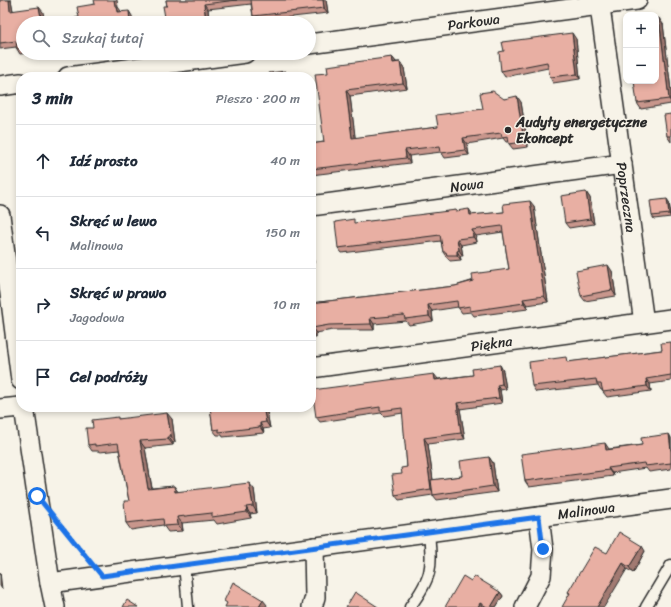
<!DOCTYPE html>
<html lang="pl">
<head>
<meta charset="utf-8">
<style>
  :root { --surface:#fff; --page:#f2f2f3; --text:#1f2937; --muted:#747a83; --line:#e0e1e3 }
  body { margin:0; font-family:Sriracha,sans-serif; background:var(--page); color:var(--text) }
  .controls { position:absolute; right:12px; top:12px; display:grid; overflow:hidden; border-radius:8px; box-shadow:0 2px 6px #0003 }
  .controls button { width:36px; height:36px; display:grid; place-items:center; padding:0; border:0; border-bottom:1px solid var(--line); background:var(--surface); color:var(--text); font:20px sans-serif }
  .stop { position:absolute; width:12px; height:12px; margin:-9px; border:3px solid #1a73e8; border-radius:50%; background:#fff }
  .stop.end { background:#1a73e8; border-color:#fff; box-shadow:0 1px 4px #0008 }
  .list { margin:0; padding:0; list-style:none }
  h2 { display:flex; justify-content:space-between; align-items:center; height:52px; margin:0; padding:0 16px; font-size:17px }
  h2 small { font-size:13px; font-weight:400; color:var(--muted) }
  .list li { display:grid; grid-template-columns:26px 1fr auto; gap:12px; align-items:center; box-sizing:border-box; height:72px; padding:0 16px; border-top:1px solid var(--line) }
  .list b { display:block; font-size:15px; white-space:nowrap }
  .list p { margin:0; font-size:13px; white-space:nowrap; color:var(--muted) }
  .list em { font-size:13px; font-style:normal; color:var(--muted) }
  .icon { flex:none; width:22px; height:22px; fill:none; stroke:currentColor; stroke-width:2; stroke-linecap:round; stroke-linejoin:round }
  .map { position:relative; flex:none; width:671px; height:607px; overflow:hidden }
  .search { position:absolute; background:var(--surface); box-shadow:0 2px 6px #0003; left:16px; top:16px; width:300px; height:44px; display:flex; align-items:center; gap:10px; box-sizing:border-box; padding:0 14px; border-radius:22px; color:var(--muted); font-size:15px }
  .panel { position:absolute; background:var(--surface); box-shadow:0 2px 6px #0003; left:16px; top:72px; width:300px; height:340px; border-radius:16px }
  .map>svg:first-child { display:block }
</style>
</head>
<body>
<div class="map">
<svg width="671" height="607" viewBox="0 0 671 607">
  <rect width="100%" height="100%" fill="#f7f3e8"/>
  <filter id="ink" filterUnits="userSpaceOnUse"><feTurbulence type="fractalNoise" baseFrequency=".025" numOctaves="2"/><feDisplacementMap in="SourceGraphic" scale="8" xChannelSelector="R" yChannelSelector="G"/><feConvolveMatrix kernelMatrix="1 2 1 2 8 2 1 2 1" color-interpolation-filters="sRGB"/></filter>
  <g filter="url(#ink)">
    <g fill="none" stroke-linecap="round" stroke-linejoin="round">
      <g stroke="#2b2b2b" stroke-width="13">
        <path id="lane" d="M184,564L188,607
          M410,607C433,576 432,569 429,531
          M646,607L671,565"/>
      </g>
      <g stroke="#2b2b2b" stroke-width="22">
        <g id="street">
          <path id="s1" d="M599,0L644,323"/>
          <path id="s2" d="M309,44L637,0"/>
          <path d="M68,77L245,53"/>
          <path d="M0,86L21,83"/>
          <path id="s3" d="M311,206L622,164"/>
          <path d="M0,215L21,380"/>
          <path id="s4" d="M311,368L671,319"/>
          <path id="s5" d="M24,407L50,583L671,499"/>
          <path d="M0,409L21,407"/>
          <path d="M50,583L55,607"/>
          <path d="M312,607L315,597L314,547"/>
          <path d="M525,607L541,576L543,549L539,517"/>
        </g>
      </g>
      <path stroke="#2b2b2b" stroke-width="2.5" stroke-dasharray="1 3" stroke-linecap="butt" d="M62,526L88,558"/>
      <use href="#lane" stroke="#f7f3e8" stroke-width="10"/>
      <use href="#street" stroke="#f7f3e8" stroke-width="19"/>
    </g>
    <path fill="#c8968c" stroke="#2b2b2b" d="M0,0H11L13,11L43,12L23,23V53H29L20,54L17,49L16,47L0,49Z
      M166,0H326L328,13L256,21L253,16L251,4L208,9L209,23H166L167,6Z
      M663,24L671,91V104L641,109L637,103Z
      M576,39L580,79L553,83L550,77L548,68L505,77L501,71Z
      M392,57L396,62H400L404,68L407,88L350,96L355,138L438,127L483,109L504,99L521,102L528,147L513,149L509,144V142H506L503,138L467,144L469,155L445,158L441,152L409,156L410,163L311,175V144L324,142L328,73Z
      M671,114V142L667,136Z
      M586,192L590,198L594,224L569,228L565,223Z
      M669,202L671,217L654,219L652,216Z
      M534,206L548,302L527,305L528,309L474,316L471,312L462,313L458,307L432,311L433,321L409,325L406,321L374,324V330H333L316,333V337L311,338V303L455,286L509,269L503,232L476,236L477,242L461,245L463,256H460L461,260L450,261L448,258H447L443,252L441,241L342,253L338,248L356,223L457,211L473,215L504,212Z
      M311,243L314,263L311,264Z
      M612,271L616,296L585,301L581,296Z
      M671,342V381L650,384L651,391L607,397L603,392L602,390H601L598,385L536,392L532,386L569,362L662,350Z
      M500,365L503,371L506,389L500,390L502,403L460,409L465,439L428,444L433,480L462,476L489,457L493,463L497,492L437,500L433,495L399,500L395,495L402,474L407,467L403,413L384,416L381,413L320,422L316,417L438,379L473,375Z
      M210,407H266L270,428L263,429L264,433L223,437L222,435H217L213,430Z
      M119,419H172L175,442L173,443V445L145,448L152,488L174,486L178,492L254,489L257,513L250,514L251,518L217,524L214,520L182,523L183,531L168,532L163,525L131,530L126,523L129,501L119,450L100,452L98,451H92L88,445L93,428Z
      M669,434L671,438V469L649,472L646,468L612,473L613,476L529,487L525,481L609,449L642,445Z
      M645,551L633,573L627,569L570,595L568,592L607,553Z
      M471,581L500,592L503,596L496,607H445Z"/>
    <path fill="#a27a72" stroke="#2b2b2b" d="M9,0H11L14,16L10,11Z
      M114,0H117L118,7L121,11L122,17L115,6Z
      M323,0H326L328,13L324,8Z
      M204,4L208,9L209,23H206Z
      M39,7L43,12L45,23H42Z
      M129,11L132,16L133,23H130Z
      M659,18L663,24L671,91V102L669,99Z
      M572,33L576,39L580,79L577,74Z
      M392,57L396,62L393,63Z
      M400,62L404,68L407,88L403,83Z
      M285,71L289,77H286Z
      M346,90L350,96L356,144L352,138Z
      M517,96L521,102L528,147L524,142Z
      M463,138L467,144L469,155L465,150Z
      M405,150L409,156L410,163L406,158Z
      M586,192L590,198L594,224L590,219Z
      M667,199L669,202L671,217L669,214Z
      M530,201L534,206L548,302L544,296Z
      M469,209L473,215H470Z
      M472,230L476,236L477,242L473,237Z
      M457,239L461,245L463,256L459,250Z
      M311,243L314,263L311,259Z
      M457,251L460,256L461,260L457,255Z
      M608,265L612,271L616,296L612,290Z
      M523,299L527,305L528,309L524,303Z
      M428,305L432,311L433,321L429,316Z
      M370,318L374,324V330L371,324Z
      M312,328L316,333V337L312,332Z
      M500,365L503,371L506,389L502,384Z
      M434,374L438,379L435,380Z
      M646,379L650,384L651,391L647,386Z
      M497,385L500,390L502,403L499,398Z
      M457,403L460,409L465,439L461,433Z
      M263,407H266L270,428L266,422Z
      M167,413L172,419L175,442L171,436Z
      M260,423L263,429L264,433L260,427Z
      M669,434L671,438V451Z
      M168,436L173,443V445L168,439Z
      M424,438L428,444L435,495L431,489Z
      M140,441L145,448L153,495L148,489Z
      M605,443L609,449L610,455L606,450Z
      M489,457L493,463L497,492L493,486Z
      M608,468L612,473L613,476L609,470Z
      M249,483L254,489L257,513L253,506Z
      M174,486L178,492H175Z
      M246,507L250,514L251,518L247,512Z
      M177,517L182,523L183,531L178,525Z
      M642,546L645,551L633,573L629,567Z
      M623,563L627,569L604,607H597Z
      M0,572L2,589L0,586Z
      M500,592L503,596L496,607H491Z
      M263,600L267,605L266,607H259Z
      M480,603L483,607H478Z"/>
    <path fill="#e8afa3" stroke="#2b2b2b" d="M0,0H9L10,11L39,7L42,23H23V48L17,49L16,41L0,43Z
      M94,0H114L115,6H117L118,12L129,11L130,23H76L75,18L79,17L77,7L95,4Z
      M166,0H237L204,4L206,23H192L191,21L178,23H166L163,6H167Z
      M251,0H323L324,8L253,16Z
      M659,18L669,99L637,103L634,81H656V19Z
      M572,33L577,74L550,77L547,62L501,71L499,52L504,51L502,42Z
      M392,57L393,63L400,62L403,83L346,90L352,138L438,127L436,115L483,109L480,93L493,91L504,99L517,96L524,142L509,144L508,136L502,137L501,133L463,138L465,150L441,153L440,146L405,150L406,158L311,169V144L324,142L315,74L328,73L327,66Z
      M285,71L286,77H270L269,73Z
      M21,109V120L20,110Z
      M671,114V136H667L664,115Z
      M586,192L590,219L565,223L561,196Z
      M667,199L669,214L652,216L650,201Z
      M530,201L544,296L523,299L524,303L470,311V306L458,308L457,301L428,305L429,316L405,319L404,315L370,318L371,324L329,325L312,328V332H311V303L455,286L473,281L472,274L509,269L502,226L472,230L473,237L457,239L459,250L457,251V255H447L446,252H443L440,235L338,248L335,222L354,219V223L456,210V211L469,209L470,215L504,212L503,204Z
      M608,265L612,290L581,296L576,271Z
      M671,342V375L646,379L647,386L603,392L601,384H597L596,379L532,386L529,362L566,357L567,362L662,350L661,343Z
      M500,365L502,384L497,385L499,398L457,403L461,433L424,438L431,489L395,495L392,475L402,474L401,468L407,467L402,408L380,411V407L316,417L312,390L434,374L435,380L473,375L472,369Z
      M210,407H263L266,422L260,423V427L219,432V429L213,430Z
      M167,413L171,436H168V439L140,441L148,489L174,486L175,492L249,483L253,506L246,507L247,512L212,517V513L177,517L178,525L164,526L163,519L126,523L124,501H129L118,443L95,446V444L88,445L86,428H93L92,420L118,417V419Z
      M669,434L671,451V463L645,466L644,463L608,468L609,470L525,481L521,454L605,443L606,450L642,445L641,438Z
      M489,457L493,486L433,495L431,480L462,476L460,461Z
      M619,532L642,546L629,567L623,563L597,607H562L570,593L568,592L595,547L607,553Z
      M463,576L471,581L474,576L500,592L491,607H487L480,603L478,607H445Z
      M233,582L263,600L259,607H225L227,603L224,601Z
      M355,592L378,607H346Z
      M127,600L138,607H123Z"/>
  </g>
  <g fill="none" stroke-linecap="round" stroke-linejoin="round" filter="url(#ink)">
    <path stroke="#1a73e8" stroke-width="5" d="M37,496L102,576L539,517L543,549"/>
  </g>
  <circle fill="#2b2b2b" stroke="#f7f3e8" stroke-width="1.5" cx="508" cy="130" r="4"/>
  <g text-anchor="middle" stroke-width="3" stroke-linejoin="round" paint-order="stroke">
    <g font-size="14" fill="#2b2b2b" stroke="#f7f3e8">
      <text dy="5" stroke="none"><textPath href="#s2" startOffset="166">Parkowa</textPath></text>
      <text dy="5" stroke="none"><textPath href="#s3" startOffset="157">Nowa</textPath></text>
      <text dy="5" stroke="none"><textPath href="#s1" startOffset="199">Poprzeczna</textPath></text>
      <text dy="5" stroke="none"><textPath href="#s4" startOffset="182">Piękna</textPath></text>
      <text dy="5" stroke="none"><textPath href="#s5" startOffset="719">Malinowa</textPath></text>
    </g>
    <g font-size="14" font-weight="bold" fill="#2b2b2b" stroke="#f7f3e8" text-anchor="start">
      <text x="516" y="127">Audyty energetyczne<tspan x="516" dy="16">Ekoncept</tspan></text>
    </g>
  </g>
</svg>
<div class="controls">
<button>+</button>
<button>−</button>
</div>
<div class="stop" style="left:37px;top:496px"></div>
<div class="stop end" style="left:543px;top:549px"></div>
<div class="search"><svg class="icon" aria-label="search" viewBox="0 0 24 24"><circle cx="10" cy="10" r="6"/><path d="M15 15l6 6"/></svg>Szukaj tutaj</div>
<section class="panel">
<h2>3 min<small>Pieszo · 200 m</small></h2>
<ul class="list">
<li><svg class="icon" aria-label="ahead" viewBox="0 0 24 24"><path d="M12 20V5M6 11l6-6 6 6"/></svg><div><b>Idź prosto</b></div><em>40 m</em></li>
<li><svg class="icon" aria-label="left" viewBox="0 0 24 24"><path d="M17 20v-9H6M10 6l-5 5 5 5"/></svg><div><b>Skręć w lewo</b><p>Malinowa</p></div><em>150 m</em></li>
<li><svg class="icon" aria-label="right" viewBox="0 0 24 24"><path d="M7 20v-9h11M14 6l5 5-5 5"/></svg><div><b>Skręć w prawo</b><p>Jagodowa</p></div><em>10 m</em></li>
<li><svg class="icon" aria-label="arrive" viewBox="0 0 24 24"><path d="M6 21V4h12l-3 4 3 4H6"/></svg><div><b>Cel podróży</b></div></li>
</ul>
</section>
</div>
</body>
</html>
